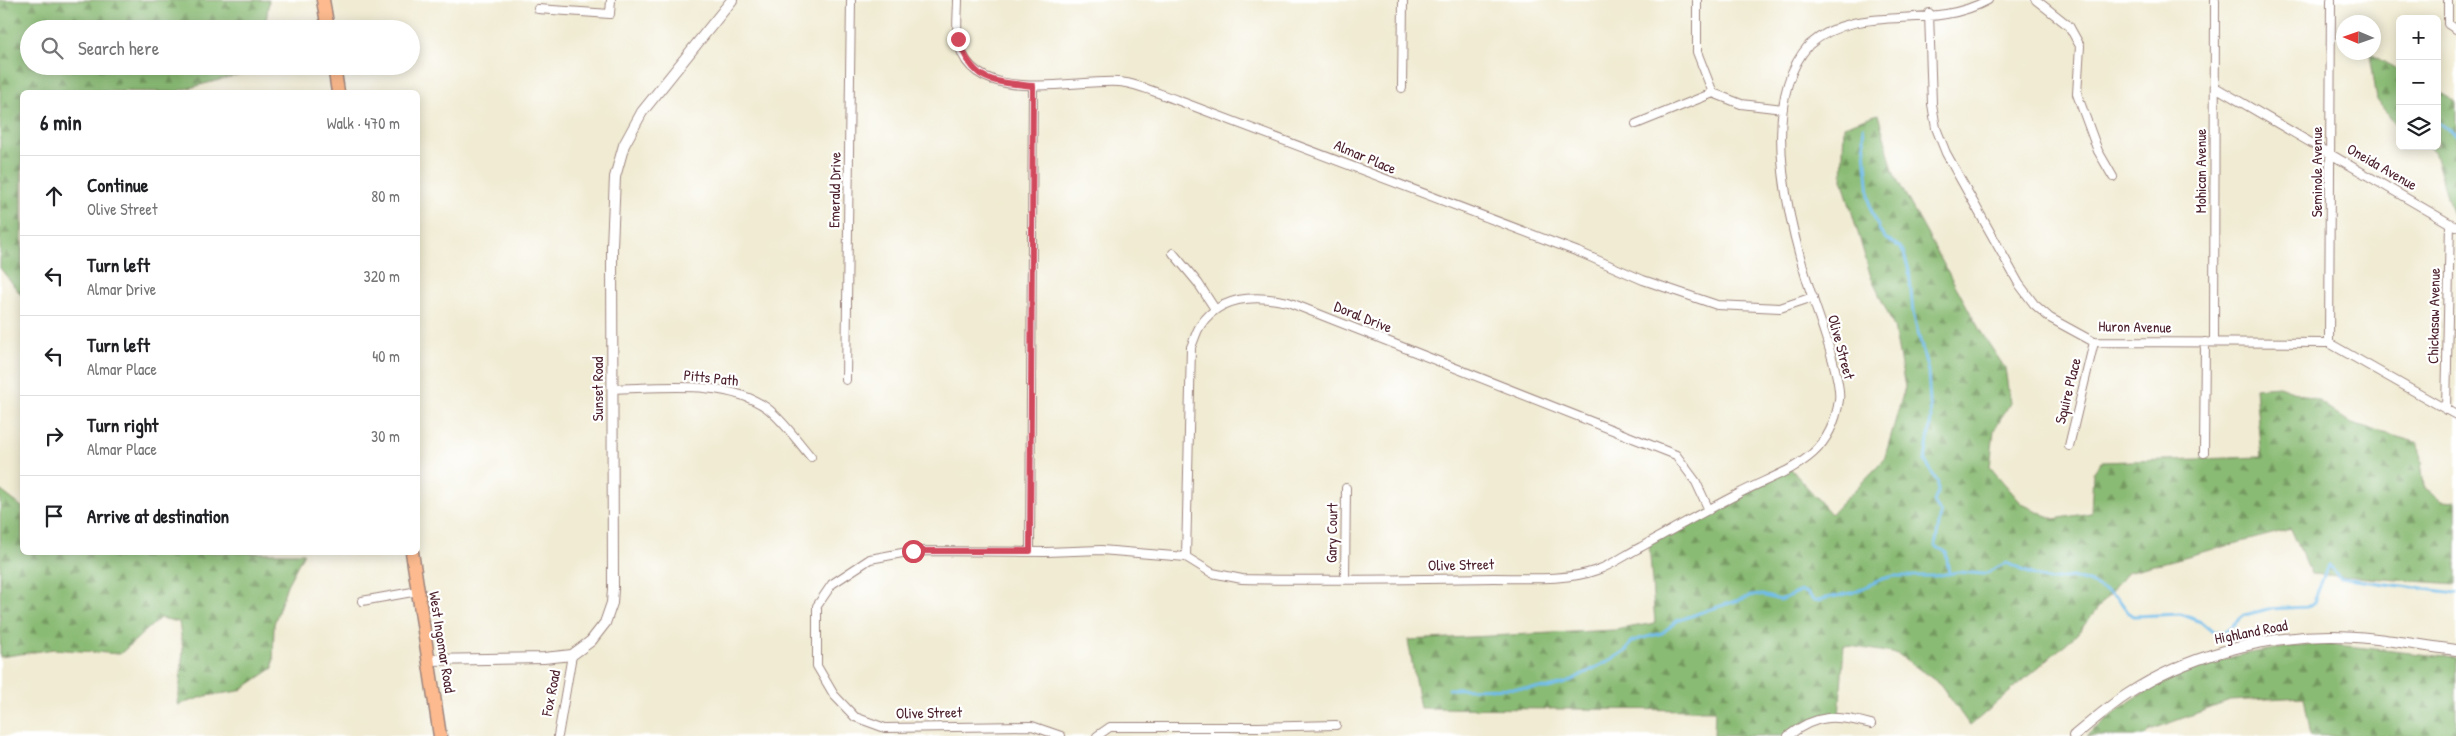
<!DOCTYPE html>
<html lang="en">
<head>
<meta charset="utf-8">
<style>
  :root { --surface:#fff; --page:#f2f2f2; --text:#202124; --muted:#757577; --line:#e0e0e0 }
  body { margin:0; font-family:"Patrick Hand",sans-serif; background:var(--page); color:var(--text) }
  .controls { position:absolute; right:15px; top:15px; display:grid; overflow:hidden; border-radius:8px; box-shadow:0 2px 12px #0003 }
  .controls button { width:45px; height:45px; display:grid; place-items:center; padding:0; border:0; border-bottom:1px solid var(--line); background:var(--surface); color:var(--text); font:25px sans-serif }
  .compass { position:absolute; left:2336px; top:15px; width:45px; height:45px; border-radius:50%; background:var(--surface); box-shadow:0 2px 12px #0003; rotate:272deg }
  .stop { position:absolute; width:15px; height:15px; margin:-11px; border:4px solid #d1495b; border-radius:50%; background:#fff }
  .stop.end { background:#d1495b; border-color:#fff; box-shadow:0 1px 5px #0008 }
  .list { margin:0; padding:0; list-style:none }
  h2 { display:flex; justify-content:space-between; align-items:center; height:65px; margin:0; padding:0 20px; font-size:21px }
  h2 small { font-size:16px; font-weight:400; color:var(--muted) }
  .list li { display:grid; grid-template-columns:32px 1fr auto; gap:15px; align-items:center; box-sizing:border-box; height:80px; padding:0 20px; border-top:1px solid var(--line) }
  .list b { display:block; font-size:19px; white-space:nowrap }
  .list p { margin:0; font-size:16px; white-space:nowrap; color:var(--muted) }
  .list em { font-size:16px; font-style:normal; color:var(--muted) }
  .icon { flex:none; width:28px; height:28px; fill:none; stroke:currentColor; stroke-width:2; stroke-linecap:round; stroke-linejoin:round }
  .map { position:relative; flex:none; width:2456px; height:736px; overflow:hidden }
  .search { position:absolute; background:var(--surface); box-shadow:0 2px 12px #0003; left:20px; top:20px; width:400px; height:55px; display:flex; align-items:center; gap:12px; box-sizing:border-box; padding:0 18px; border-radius:28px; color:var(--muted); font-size:19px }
  .panel { position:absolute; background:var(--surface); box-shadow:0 2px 12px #0003; left:20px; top:90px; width:400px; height:465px; border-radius:8px }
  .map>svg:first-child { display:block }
</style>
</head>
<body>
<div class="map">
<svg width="2456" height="736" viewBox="0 0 2456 736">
  <defs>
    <pattern id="forest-firs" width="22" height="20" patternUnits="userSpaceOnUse" patternTransform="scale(1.25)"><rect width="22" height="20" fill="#8abb74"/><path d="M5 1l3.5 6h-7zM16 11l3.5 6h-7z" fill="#73975f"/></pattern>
  </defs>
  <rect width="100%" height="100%" fill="#fff"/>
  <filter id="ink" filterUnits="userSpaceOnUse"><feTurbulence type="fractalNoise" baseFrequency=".02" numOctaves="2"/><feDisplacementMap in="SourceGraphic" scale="10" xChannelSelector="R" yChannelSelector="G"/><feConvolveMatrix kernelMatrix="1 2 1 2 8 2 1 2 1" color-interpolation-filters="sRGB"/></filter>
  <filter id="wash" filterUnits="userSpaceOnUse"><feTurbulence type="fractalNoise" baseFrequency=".0096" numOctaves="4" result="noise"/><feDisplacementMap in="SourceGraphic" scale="20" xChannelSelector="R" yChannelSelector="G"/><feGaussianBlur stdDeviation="1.12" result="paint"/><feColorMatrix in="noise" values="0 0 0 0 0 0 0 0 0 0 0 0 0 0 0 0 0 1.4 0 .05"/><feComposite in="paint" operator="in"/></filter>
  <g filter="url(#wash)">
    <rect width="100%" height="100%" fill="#f0ebd2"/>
    <path fill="url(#forest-firs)" stroke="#6a6d50" d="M0,0H269L265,29H29V66H261V69L174,92L71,91L70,92H22V296L0,268Z
      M2370,54L2400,71V131L2377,100Z
      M2437,91L2456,102V219L2453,217L2434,151L2426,146H2437Z
      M1878,114L1894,174L1981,332L2005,368L2010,403L1994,431L1990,467L2022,504L2054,519L2091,513L2093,473L2101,462L2261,457L2255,388L2279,386L2317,400L2352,424L2419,443L2424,487L2441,500L2456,501V584L2311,574L2291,529L2127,572L2077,634L1970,726L1940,684L1898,654L1844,645L1839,717H1827L1788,736H1714L1715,710L1420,708L1408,640L1615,630L1655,623L1649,542L1791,469L1831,514L1884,460L1905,387L1894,327L1871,277L1842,179L1844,126Z
      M0,490L22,507V552L304,553L287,585L274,624L273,668L239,691L206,696L178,705L183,650L179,622L160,618L120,654L54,649L0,657Z
      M2329,644L2456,658V736H2311L2304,697L2230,701L2150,730L2144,736H2086C2101,724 2116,711 2132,700C2192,660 2258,648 2329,644Z"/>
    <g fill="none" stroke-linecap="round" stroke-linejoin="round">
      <path stroke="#70bce9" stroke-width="3" d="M2437,121L2456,135
        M1863,127L1870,207L1880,231L1886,239L1900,247L1904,254L1909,270L1913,313L1928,371L1931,419L1925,461L1938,483V492L1934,502L1941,514L1935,546L1946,552L1949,574
        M1449,689L1548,688L1566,683L1616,657L1626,651L1632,641L1662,633L1677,621L1702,612L1751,596L1762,595L1780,600L1801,591L1807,593L1814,600H1818L1855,592L1882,579L1894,576H1934L1958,572L1984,574L2006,563L2041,578L2050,580L2072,577L2091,583L2117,597L2128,612L2134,616L2181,614L2201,622L2214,633L2225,631L2245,615L2268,609L2307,607L2314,602L2328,565L2340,578L2456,593"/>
    </g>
  </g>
  <g filter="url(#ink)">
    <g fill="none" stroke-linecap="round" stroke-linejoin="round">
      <g stroke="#9d857e" stroke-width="10">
        <path id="minor" d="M958,0C958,12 956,26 958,38C967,108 1071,79 1118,82C1137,83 1159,94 1177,100L1581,253L1643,280L1717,305L1780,308L1813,297
          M1697,0V52L1713,93
          M2036,0L2069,26L2080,46L2077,94L2098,151L2113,177
          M2448,0V24L2456,29
          M538,9L610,14L611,0
          M1929,13L1932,104L1936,128L1946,153L2019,284L2034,304L2050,318L2094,342L2329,343L2456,415
          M2215,87L2456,227
          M1402,88L1403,0
          M1636,124L1713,93L1741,104L1783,109
          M1173,253L1198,283L1215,309
          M2214,341L2215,0
          M2329,343L2331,0
          M846,380L851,0
          M613,389C660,388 728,379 767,408C784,421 797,441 811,457
          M2446,410L2450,223
          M2069,446L2094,342
          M2204,453L2205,342
          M1030,551L1033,86
          M1186,557L1191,347C1194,341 1196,332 1200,326C1220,295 1256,295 1288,302L1676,455L1696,482L1709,510
          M1345,579L1346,488
          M362,601L418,591
          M558,736L572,655
          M1061,736L1032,726L885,728L855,717L834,695L817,666V606L832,584L870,559L913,551L1046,552L1101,550L1186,557L1212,573L1242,579C1326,581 1410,579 1494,578C1525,578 1567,581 1597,570C1612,565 1627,554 1641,547C1673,529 1705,511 1738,494C1786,469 1830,462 1839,400C1842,381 1822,325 1815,305C1792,238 1755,105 1809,45C1862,0 1928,33 1988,0
          M1097,736L1110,727H1258L1336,725
          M1788,736C1817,713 1837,715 1871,724"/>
      </g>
      <g stroke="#9d857e" stroke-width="12">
        <path id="tertiary" d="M428,660L544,658L572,655L591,641L605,623L612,603L613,589L612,246L615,177L624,145L642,112L732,0
          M2074,736C2091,722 2109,706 2128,694C2186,656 2262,636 2331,636C2372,636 2415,645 2456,650"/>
      </g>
      <g stroke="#9d857e" stroke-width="15">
        <path id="primary" d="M323,0L328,29
          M334,66L338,92
          M412,552L440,736"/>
      </g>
      <use href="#minor" stroke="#fff" stroke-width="8"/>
      <use href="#tertiary" stroke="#fff" stroke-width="10"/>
      <use href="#primary" stroke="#fcba8e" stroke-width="12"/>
    </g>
  </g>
  <g fill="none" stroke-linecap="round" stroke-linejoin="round" filter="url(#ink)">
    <path stroke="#d1495b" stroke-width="6" d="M913,551H1030L1033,86C990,81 974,83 958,39"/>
  </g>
  <g text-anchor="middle" stroke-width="4.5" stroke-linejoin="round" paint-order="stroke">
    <g font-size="15" fill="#4a1f2b" stroke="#fff">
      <text transform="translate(1365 157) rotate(23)" y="5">Almar Place</text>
      <text transform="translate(2382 167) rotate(30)" y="5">Oneida Avenue</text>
      <text transform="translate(2201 171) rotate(-90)" y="5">Mohican Avenue</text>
      <text transform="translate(2317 172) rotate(-90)" y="5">Seminole Avenue</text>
      <text transform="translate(835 190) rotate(-89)" y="5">Emerald Drive</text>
      <text transform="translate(2434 316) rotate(-89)" y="5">Chickasaw Avenue</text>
      <text transform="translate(1363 317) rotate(22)" y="5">Doral Drive</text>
      <text transform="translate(2135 327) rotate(1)" y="5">Huron Avenue</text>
      <text transform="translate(1841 347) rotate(75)" y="5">Olive Street</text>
      <text transform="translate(711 378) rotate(6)" y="5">Pitts Path</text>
      <text transform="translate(598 389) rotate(-90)" y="5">Sunset Road</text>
      <text transform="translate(2068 391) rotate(-76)" y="5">Squire Place</text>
      <text transform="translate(1332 533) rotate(-89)" y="5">Gary Court</text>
      <text transform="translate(1461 565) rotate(-1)" y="5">Olive Street</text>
      <text transform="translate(2251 632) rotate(-11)" y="5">Highland Road</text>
      <text transform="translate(442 642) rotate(81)" y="5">West Ingomar Road</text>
      <text transform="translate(551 693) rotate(-79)" y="5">Fox Road</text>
      <text transform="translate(929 713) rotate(-1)" y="5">Olive Street</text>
    </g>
  </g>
</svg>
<div class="controls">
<button>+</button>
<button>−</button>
<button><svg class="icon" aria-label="layers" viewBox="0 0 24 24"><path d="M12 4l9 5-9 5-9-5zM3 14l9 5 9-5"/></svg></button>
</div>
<svg class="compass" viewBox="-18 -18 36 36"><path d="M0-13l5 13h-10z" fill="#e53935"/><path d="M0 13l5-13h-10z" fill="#757577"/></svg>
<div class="stop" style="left:913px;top:551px"></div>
<div class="stop end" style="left:958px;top:39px"></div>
<div class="search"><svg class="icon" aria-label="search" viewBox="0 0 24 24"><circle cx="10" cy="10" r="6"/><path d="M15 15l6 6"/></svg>Search here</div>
<section class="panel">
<h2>6 min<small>Walk · 470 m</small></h2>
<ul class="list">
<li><svg class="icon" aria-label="ahead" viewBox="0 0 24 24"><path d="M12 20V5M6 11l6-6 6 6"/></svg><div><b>Continue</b><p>Olive Street</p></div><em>80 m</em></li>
<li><svg class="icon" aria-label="left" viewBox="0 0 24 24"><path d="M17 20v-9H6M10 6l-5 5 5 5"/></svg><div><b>Turn left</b><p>Almar Drive</p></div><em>320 m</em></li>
<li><svg class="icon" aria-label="left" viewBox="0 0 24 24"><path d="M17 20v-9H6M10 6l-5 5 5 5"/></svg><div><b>Turn left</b><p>Almar Place</p></div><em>40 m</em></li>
<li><svg class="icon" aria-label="right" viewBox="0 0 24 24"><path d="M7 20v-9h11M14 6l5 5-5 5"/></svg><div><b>Turn right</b><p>Almar Place</p></div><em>30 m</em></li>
<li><svg class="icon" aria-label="arrive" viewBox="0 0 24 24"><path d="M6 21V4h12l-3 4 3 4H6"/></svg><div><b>Arrive at destination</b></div></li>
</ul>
</section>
</div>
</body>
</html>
